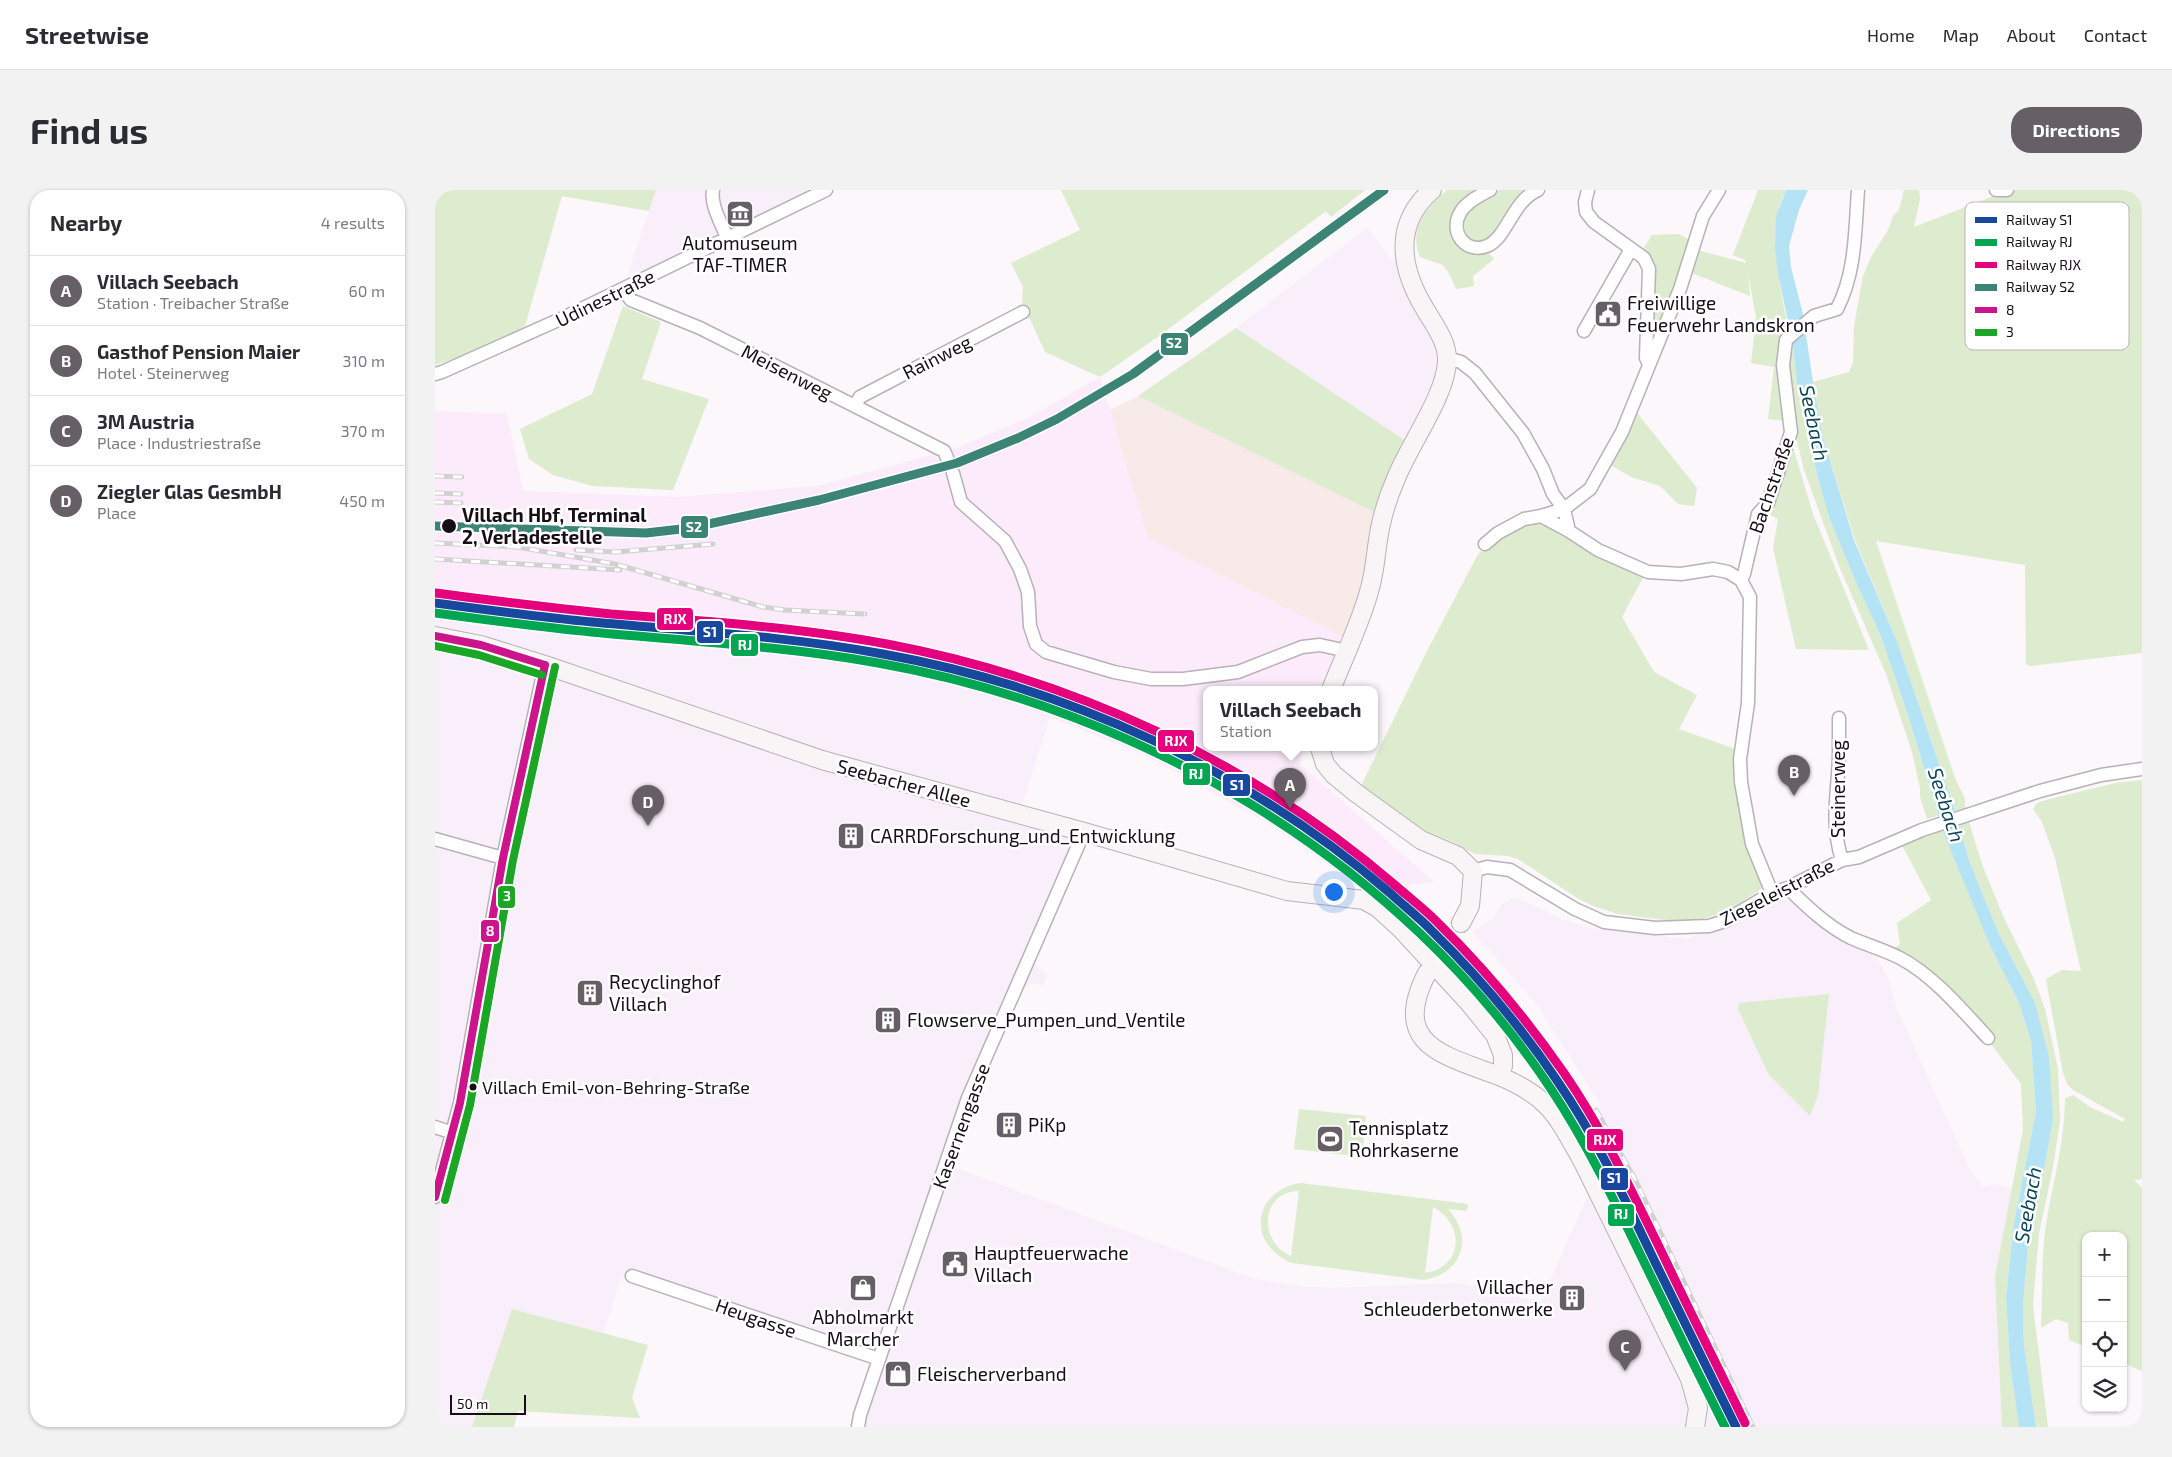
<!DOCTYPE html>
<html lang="en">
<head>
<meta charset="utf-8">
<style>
  :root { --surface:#fff; --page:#f2f2f3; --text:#2b2b33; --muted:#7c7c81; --line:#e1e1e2; --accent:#675f66 }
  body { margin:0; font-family:"Exo 2",sans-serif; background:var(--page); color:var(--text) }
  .controls { position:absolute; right:15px; bottom:15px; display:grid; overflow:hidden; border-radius:10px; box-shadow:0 1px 4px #0004 }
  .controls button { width:45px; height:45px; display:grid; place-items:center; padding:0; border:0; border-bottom:1px solid var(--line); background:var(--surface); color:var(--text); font:25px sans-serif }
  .scale { position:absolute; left:15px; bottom:12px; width:76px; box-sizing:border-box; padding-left:5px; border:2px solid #170d16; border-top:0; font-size:14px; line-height:18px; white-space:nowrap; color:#170d16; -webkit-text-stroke:4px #fff; paint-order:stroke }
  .you { position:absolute; left:898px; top:701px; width:18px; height:18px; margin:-12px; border:4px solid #fff; border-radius:50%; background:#1a73e8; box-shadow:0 0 0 8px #1a73e833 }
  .badge { display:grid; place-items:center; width:32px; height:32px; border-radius:50%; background:var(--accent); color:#fff; font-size:16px; font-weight:700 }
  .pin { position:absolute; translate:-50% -41px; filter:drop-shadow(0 1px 2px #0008) }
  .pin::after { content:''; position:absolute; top:26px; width:18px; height:15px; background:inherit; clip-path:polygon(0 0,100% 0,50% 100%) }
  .popup { position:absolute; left:768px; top:496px; width:175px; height:65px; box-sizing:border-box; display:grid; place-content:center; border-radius:10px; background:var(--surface); filter:drop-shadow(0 1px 4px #0005); font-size:16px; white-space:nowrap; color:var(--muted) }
  .popup b { font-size:19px; color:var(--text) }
  .popup::after { content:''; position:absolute; left:50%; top:100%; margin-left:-10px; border:10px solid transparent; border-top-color:var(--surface) }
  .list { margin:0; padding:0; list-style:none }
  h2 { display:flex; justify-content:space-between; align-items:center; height:65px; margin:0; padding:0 20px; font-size:21px }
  h2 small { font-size:16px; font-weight:400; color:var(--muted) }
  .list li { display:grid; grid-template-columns:32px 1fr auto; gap:15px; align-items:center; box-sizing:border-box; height:70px; padding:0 20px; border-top:1px solid var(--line) }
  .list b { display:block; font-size:19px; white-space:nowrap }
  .list p { margin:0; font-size:16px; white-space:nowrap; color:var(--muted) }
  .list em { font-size:16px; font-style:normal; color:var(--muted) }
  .icon { flex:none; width:28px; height:28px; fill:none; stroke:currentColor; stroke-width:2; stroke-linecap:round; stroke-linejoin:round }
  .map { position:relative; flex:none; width:1707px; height:1237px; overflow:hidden; border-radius:20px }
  header { display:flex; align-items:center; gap:30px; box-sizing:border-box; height:70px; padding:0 25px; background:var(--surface); border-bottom:1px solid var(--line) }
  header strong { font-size:24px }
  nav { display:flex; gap:28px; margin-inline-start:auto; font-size:18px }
  .intro { display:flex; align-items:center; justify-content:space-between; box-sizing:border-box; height:120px; padding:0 30px }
  h1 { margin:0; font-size:35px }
  .button { padding:12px 22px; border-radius:20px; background:var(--accent); color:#fff; font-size:18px; font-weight:700 }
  main { display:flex; gap:30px; padding:0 30px }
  aside { flex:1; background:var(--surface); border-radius:20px; box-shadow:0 1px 4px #0004 }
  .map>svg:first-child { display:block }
</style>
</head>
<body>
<header>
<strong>Streetwise</strong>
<nav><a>Home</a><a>Map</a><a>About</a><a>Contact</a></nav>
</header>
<div class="intro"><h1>Find us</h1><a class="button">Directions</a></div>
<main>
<aside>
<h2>Nearby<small>4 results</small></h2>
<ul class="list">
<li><span class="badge">A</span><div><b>Villach Seebach</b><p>Station · Treibacher Straße</p></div><em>60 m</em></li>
<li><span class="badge">B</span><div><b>Gasthof Pension Maier</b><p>Hotel · Steinerweg</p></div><em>310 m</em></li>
<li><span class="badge">C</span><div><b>3M Austria</b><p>Place · Industriestraße</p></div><em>370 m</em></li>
<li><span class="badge">D</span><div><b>Ziegler Glas GesmbH</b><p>Place</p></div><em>450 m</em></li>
</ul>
</aside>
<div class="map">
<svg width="1707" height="1237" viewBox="0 0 1707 1237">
  <rect width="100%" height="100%" fill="#fbf7fa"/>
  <path fill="#f8eae9" d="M703,206L941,323L923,416L909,451L771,500L620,248Z"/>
  <path fill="#f9effb" d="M221,0H373L202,84L192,86Z
    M932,38L958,71L963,68L1004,161L1002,185L995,204L971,251L801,138Z
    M0,428L410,475L506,493L615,527L586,618L655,653L649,657L601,765L600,771L602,777L612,785L608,795L597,793L585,802L513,975L820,1089L866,1096L894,1098L1019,1093L1050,1097L1105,1113L1155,1001L1165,914L1103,816L1037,741L1058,729L1066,715L1078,708L1091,712L1126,729L1154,738L1253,749L1278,739H1289L1326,715L1341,709L1356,710L1410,754L1439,762L1453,788L1462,819L1535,980L1549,997L1561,994L1577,999L1560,1087L1567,1237H426L441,1173L186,1088L168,1144L77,1119L37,1237H0Z"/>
  <path fill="#fcebfb" d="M665,187L713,348L910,448L890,500H771V558H869L864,573L999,692L929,700L835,634L710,565L615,527L506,493L410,475L38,433L0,427V221L72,224L88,301L242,307L383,296L521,258L591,229Z"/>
  <path fill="#ddebce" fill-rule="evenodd" d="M0,0H221L214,21L127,6L90,136L47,159L0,175Z
    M626,0H930L896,27L891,21L724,146L665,187L610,162L587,112L588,97L576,73L645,40Z
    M1012,0H1045C1035,6 1024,12 1018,23C1007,47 1029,71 1054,63L1059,69L1038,86L1039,96L1021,99L1014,83L1008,75L985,67C973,40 992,17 1012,0Z
    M1065,0H1089L1077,12L1054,49L1042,53C1004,34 1045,10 1065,0Z
    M1323,0H1351C1331,39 1345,96 1353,137L1346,144L1345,155L1349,231L1333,229L1339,177L1316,173L1321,127L1313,83L1315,106L1254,82L1262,60L1311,73L1310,70L1298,65Z
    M1469,0H1484L1485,9L1479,37L1574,0H1707V463L1594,476L1591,474L1590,375L1441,351L1520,588L1530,609V618L1520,621L1463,454L1420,350L1388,247L1378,192L1414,182L1418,173L1419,136L1428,86L1436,67L1453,40L1458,26L1464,20Z
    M1244,44L1258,52L1223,142L1215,140L1214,65L1208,59L1217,45Z
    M188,116L226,132L207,189L274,209L238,300L158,296L118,285L94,269L85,239L157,204Z
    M801,138L971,251L941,323L703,206Z
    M1358,155L1362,193L1383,288L1394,327L1422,395L1445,444L1471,519L1503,626L1492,629L1485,607V598L1477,562L1451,484L1404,376L1369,280L1358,234L1353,183Z
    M1199,219L1262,298L1259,316L1243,314L1225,296L1196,287L1174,274L1188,248L1191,247L1195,243L1193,240Z
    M1358,257L1378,324L1434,460L1361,459L1338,358L1343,329L1332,323Z
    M1109,332L1172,371L1210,384L1187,427L1219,482L1262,505L1244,539L1300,559L1314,663L1327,695L1326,699L1295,720L1262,731L1245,732L1183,724L1158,716L1142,708L1083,669L1072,666L1040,664L1018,652L991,641L971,630L926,596L991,463L1042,366L1050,356L1085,333Z
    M1707,590V989L1699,990L1707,998V1181L1688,1173V1046H1651V1157L1634,1150L1633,1133L1621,1129L1606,1138C1608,1104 1606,1069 1611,1034C1618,992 1630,952 1630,908L1638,905L1655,917L1688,932L1690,929L1638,900L1632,894L1628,883L1611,789L1627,780L1646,781L1620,668L1607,632L1598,619L1602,613L1611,610L1680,593Z
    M1534,632L1548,677L1569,728L1599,789L1610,819L1623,879L1625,930L1618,977L1604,1044L1598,1115L1613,1237H1601L1589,1155L1588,1115L1594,1045L1602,1017L1618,930L1589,792L1564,744L1535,673L1524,635Z
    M1508,640L1555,756L1584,813L1596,851L1601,922L1579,1033L1571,1107L1575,1174L1584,1237H1567L1560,1087L1588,940L1586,894L1528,817L1456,761L1465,754L1462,733L1496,710L1467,655Z
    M1394,804L1383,905L1375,926L1334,885L1303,819L1304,813Z
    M864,919L931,926L927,967L859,959Z
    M866,993L1033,1014L1032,1021L1013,1019C1039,1047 1028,1083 989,1090L857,1073C811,1054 817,1001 866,993ZM864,1001L856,1066C822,1051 826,1001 864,1001ZM998,1017C1030,1034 1029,1077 990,1083Z
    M77,1119L213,1155L197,1208L205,1228L83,1221L79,1237H37Z"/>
  <path fill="#b4e3f6" d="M1351,0H1373L1364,20L1354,56L1356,77L1368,124L1378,192L1388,247L1419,350L1463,454L1520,621L1535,673L1564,744L1600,813L1614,867L1618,930L1602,1017L1594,1045L1588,1115L1589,1155L1601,1237H1584L1575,1174L1571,1107L1579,1033L1601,922L1596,851L1584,813L1555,756L1509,644L1471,519L1445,444L1422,395L1394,327L1383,288L1362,193L1358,155L1343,84L1340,58L1341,27Z"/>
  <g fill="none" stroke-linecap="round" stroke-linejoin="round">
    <path stroke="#d9d4d8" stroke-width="18" stroke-dasharray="18 9" stroke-linecap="butt" d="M992,783L1026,733"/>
    <g stroke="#b8b1b7" stroke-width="15">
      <path id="street" d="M278,0C275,15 287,34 292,48
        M1055,0C1044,6 1031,12 1025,23C1014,43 1031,64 1052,56C1072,48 1077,11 1103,0
        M1153,0L1150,12L1151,22L1159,32L1209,68L1214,79L1211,168L1213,172
        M1561,0H1572
        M188,100L196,110L265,138L509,261L513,270
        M1149,141L1196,59
        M1012,168L1026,172L1040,183L1088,243L1108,279L1118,304L1129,319L1134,341L1163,360L1213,382L1246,384L1278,379L1293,382L1306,390L1315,407L1313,513L1305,569L1306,592L1317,654L1337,703
        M0,184L7,182L130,127L391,0
        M420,216L425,207L588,122
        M518,283L526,312L570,351L585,379L593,402L595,436L601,454L611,462L679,482L716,489H748L803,482L867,457L885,455L912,461
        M1106,326L1134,341
        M1050,354L1063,343L1089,329L1106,326L1129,319L1155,299L1187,242L1245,99L1268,26L1284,0
        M1306,390L1309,384L1323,324L1333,313L1356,242L1348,175L1351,150L1379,126L1402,119C1421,82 1420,41 1423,0
        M1404,528C1404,540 1404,553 1404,566C1403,604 1395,632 1407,670
        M0,649L68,668
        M1038,681L1052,677L1075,680L1140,719L1169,732L1220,738L1274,736L1290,731L1337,703L1353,698L1407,670L1424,667L1487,640L1605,601L1666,585L1707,579
        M1353,698C1371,716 1392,736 1416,748C1432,755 1450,760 1465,768C1499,786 1527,820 1553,848
        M0,937L18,943
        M0,1007L25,913L68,668L110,475
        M197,1086L444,1169
        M423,1237L425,1225L533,908L649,642"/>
    </g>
    <g stroke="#b8b1b7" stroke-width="20">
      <path id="secondary" d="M0,446L46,455L110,475L387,570L649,642L852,701L929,710L943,718L965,738L1035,814L1060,845L1068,865V876L1064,886C1115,907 1122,926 1148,972L1255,1189L1263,1218L1260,1237
        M896,500C909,466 926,433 935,398C941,377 941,355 946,334C949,320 954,305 960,291C973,256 1011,206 1012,171C1013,152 999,135 990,119C965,78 958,34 997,0
        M885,558L890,574L899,585L921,603L986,650L1023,666L1038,681L1035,716L1026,733
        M992,783C955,855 1008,865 1064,886"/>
    </g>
    <use href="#street" stroke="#fefefe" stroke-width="12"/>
    <use href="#secondary" stroke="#f9f5f6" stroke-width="18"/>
    <g stroke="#d2d1d2" stroke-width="5">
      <path id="rail" d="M0,286L27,287
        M0,303L26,304
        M0,312L26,313
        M0,353L83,357
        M77,356L180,374L328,417L350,420L430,424
        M141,360L181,362L278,354
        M0,369L185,380
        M302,453C360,458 419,464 476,476C731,530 970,677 1117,895C1156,953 1187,1016 1217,1079C1243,1132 1269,1184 1295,1237
        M1161,920L1200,989L1318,1237"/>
    </g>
    <use href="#rail" stroke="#fff" stroke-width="3" stroke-dasharray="9" stroke-linecap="butt"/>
    <g stroke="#fff" stroke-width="11">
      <path id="bus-1" d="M0,446L46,455L110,475
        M0,1007L25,913L68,668L110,475"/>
    </g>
    <g stroke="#fff" stroke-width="11">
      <path id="bus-2" d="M0,456L44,465L107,485
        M10,1010L35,915L78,670L120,477"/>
    </g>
    <use href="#bus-1" stroke="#cc148c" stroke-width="8"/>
    <use href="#bus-2" stroke="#1ba626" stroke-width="8"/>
    <g stroke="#fff" stroke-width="12">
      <path id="rail-1" d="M0,413C52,420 105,427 157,432C254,441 352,446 448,464C632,497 812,580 955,703C969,716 985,728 998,742C1044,787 1085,836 1121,889C1161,947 1190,1009 1220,1072C1247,1127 1274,1182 1301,1237"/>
    </g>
    <g stroke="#fff" stroke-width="12">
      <path id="rail-2" d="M0,423C52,430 104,437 156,442C252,451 348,456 443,473C709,520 966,672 1116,899C1153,955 1181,1014 1210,1074C1236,1128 1263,1183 1290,1237"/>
    </g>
    <g stroke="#fff" stroke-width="12">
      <path id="rail-3" d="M1,403C60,411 118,418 176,424C268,431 361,437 452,454C637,489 818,572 961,696C976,709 992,721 1005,735C1051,780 1092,830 1129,883C1169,941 1198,1004 1229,1067C1255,1122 1283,1177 1310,1233"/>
    </g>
    <g stroke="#fff" stroke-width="12">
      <path id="rail-4" d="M0,336L211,343L255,338L384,310L522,273L583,248L622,229L698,184L949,0"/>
    </g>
    <use href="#rail-1" stroke="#17489e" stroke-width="9"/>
    <use href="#rail-2" stroke="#00a651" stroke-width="9"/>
    <use href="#rail-3" stroke="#e5007d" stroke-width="9"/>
    <use href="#rail-4" stroke="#3c8475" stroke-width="9"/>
  </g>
  <defs>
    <g id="museum-square" transform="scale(1.4375)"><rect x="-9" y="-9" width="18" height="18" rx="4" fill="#675f66" stroke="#fff"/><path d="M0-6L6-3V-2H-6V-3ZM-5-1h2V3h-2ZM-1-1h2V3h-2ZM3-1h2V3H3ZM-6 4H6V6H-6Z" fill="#fff"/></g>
    <g id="civic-square" transform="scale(1.4375)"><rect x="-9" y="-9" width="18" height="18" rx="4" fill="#675f66" stroke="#fff"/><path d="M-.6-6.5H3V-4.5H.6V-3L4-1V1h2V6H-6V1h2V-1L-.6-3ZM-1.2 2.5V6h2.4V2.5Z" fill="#fff"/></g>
    <g id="building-square" transform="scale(1.4375)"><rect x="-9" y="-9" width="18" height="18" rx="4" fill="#675f66" stroke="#fff"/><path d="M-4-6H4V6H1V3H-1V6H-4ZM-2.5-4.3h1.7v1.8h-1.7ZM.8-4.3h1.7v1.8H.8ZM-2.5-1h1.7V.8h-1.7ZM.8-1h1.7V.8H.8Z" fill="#fff"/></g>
    <g id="stadium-square" transform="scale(1.4375)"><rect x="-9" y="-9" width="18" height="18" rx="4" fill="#675f66" stroke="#fff"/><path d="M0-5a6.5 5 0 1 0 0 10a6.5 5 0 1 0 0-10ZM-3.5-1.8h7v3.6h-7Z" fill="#fff"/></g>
    <g id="shop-square" transform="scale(1.4375)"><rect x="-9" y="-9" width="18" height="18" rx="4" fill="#675f66" stroke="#fff"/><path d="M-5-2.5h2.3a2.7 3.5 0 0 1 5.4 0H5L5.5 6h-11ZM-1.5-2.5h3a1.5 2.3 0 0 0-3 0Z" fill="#fff"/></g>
  </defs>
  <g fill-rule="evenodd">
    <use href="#museum-square" x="305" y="24"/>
    <use href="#civic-square" x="1173" y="124"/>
    <use href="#building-square" x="416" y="646"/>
    <use href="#building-square" x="155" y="803"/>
    <use href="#building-square" x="453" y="830"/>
    <use href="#building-square" x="574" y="935"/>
    <use href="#stadium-square" x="895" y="949"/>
    <use href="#civic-square" x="520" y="1074"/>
    <use href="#shop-square" x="428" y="1098"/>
    <use href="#building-square" x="1137" y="1108"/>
    <use href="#shop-square" x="463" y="1184"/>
  </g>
  <g fill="#170d16" stroke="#fff" stroke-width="2">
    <circle cx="14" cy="336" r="8"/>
    <circle cx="38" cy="897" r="4.5"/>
  </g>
  <g text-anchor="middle" stroke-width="5" stroke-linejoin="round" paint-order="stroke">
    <g font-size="18" fill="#170d16" stroke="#fff" text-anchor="start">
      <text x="47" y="904">Villach Emil-von-Behring-Straße</text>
    </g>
    <g font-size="19" fill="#170d16" stroke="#fff" text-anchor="start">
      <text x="305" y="60" text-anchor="middle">Automuseum<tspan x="305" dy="22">TAF-TIMER</tspan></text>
      <text x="1192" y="120">Freiwillige<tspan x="1192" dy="22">Feuerwehr Landskron</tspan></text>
      <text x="435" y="653">CARRDForschung_und_Entwicklung</text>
      <text x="174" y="799">Recyclinghof<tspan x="174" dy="22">Villach</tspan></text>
      <text x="472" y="837">Flowserve_Pumpen_und_Ventile</text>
      <text x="593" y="942">PiKp</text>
      <text x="914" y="945">Tennisplatz<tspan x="914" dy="22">Rohrkaserne</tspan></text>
      <text x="539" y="1070">Hauptfeuerwache<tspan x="539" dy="22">Villach</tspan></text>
      <text x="1118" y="1104" text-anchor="end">Villacher<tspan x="1118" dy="22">Schleuderbetonwerke</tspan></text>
      <text x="428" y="1134" text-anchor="middle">Abholmarkt<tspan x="428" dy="22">Marcher</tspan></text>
      <text x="482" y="1191">Fleischerverband</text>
    </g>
    <g font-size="19" fill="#170d16" stroke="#fff">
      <text transform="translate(170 108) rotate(-26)" y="7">Udinestraße</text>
      <text transform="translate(502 167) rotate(-27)" y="7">Rainweg</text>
      <text transform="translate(352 182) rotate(27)" y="7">Meisenweg</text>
      <text transform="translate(1336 295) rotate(-71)" y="7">Bachstraße</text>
      <text transform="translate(469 593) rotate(15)" y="7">Seebacher Allee</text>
      <text transform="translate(1403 599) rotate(-90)" y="7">Steinerweg</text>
      <text transform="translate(1342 702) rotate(-27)" y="7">Ziegeleistraße</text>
      <text transform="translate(526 936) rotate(-70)" y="7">Kasernengasse</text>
      <text transform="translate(321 1128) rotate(19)" y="7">Heugasse</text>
    </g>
    <g font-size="19" font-weight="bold" fill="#170d16" stroke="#fff" text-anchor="start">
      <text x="27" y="332">Villach Hbf, Terminal<tspan x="27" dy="22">2, Verladestelle</tspan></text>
    </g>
    <g font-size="20" font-style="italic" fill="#0b4758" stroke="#fff">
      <text transform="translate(1379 233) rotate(78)" y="7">Seebach</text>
      <text transform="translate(1511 615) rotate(72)" y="7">Seebach</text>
      <text transform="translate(1593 1015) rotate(-80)" y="7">Seebach</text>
    </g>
  </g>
  <rect x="1530" y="12" width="164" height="148" rx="8" fill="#fff" stroke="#b9b6b9" stroke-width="1"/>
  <rect x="1540" y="27" width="22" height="6" fill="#17489e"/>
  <rect x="1540" y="49" width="22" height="7" fill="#00a651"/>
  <rect x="1540" y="72" width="22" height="6" fill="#e5007d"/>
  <rect x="1540" y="94" width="22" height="7" fill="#3c8475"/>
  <rect x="1540" y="117" width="22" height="6" fill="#cc148c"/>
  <rect x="1540" y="139" width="22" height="7" fill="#1ba626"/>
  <g font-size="14" fill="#170d16">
    <text x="1571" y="35">Railway S1</text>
    <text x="1571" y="57">Railway RJ</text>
    <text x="1571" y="80">Railway RJX</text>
    <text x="1571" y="102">Railway S2</text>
    <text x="1571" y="125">8</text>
    <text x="1571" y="147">3</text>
  </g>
  <g stroke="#fff" stroke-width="2">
    <rect x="725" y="142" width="29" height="24" rx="5" fill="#3c8475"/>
    <rect x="245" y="325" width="29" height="24" rx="5" fill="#3c8475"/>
    <rect x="221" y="417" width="38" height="24" rx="5" fill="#e5007d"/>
    <rect x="261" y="430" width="28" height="24" rx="5" fill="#17489e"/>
    <rect x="295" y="443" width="29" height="24" rx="5" fill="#00a651"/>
    <rect x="722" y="539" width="38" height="24" rx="5" fill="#e5007d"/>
    <rect x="747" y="572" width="29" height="24" rx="5" fill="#00a651"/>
    <rect x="787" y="583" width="29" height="24" rx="5" fill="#17489e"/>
    <rect x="62" y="695" width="19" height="24" rx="5" fill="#1ba626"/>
    <rect x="45" y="729" width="20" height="24" rx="5" fill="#cc148c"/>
    <rect x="1151" y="938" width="38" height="24" rx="5" fill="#e5007d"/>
    <rect x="1165" y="977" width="29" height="24" rx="5" fill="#17489e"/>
    <rect x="1172" y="1013" width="28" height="24" rx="5" fill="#00a651"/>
  </g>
  <g font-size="14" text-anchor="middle" font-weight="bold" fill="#fff">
    <text x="739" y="158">S2</text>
    <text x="259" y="342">S2</text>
    <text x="240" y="434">RJX</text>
    <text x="275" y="447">S1</text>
    <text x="310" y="460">RJ</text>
    <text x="741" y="556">RJX</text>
    <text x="761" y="589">RJ</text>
    <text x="802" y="600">S1</text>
    <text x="72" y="711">3</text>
    <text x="55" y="746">8</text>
    <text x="1170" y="955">RJX</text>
    <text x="1179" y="993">S1</text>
    <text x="1186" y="1029">RJ</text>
  </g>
</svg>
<div class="controls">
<button>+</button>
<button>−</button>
<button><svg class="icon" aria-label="locate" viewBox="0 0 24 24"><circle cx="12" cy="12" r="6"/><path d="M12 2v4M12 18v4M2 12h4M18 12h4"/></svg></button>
<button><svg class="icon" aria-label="layers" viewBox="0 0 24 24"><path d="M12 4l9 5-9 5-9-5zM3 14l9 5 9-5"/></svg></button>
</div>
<div class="scale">50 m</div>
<div class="you"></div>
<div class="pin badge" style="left:855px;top:619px">A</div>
<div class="popup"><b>Villach Seebach</b>Station</div>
<div class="pin badge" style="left:1359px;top:606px">B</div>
<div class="pin badge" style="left:1190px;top:1181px">C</div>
<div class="pin badge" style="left:213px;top:636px">D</div>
</div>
</main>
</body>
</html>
